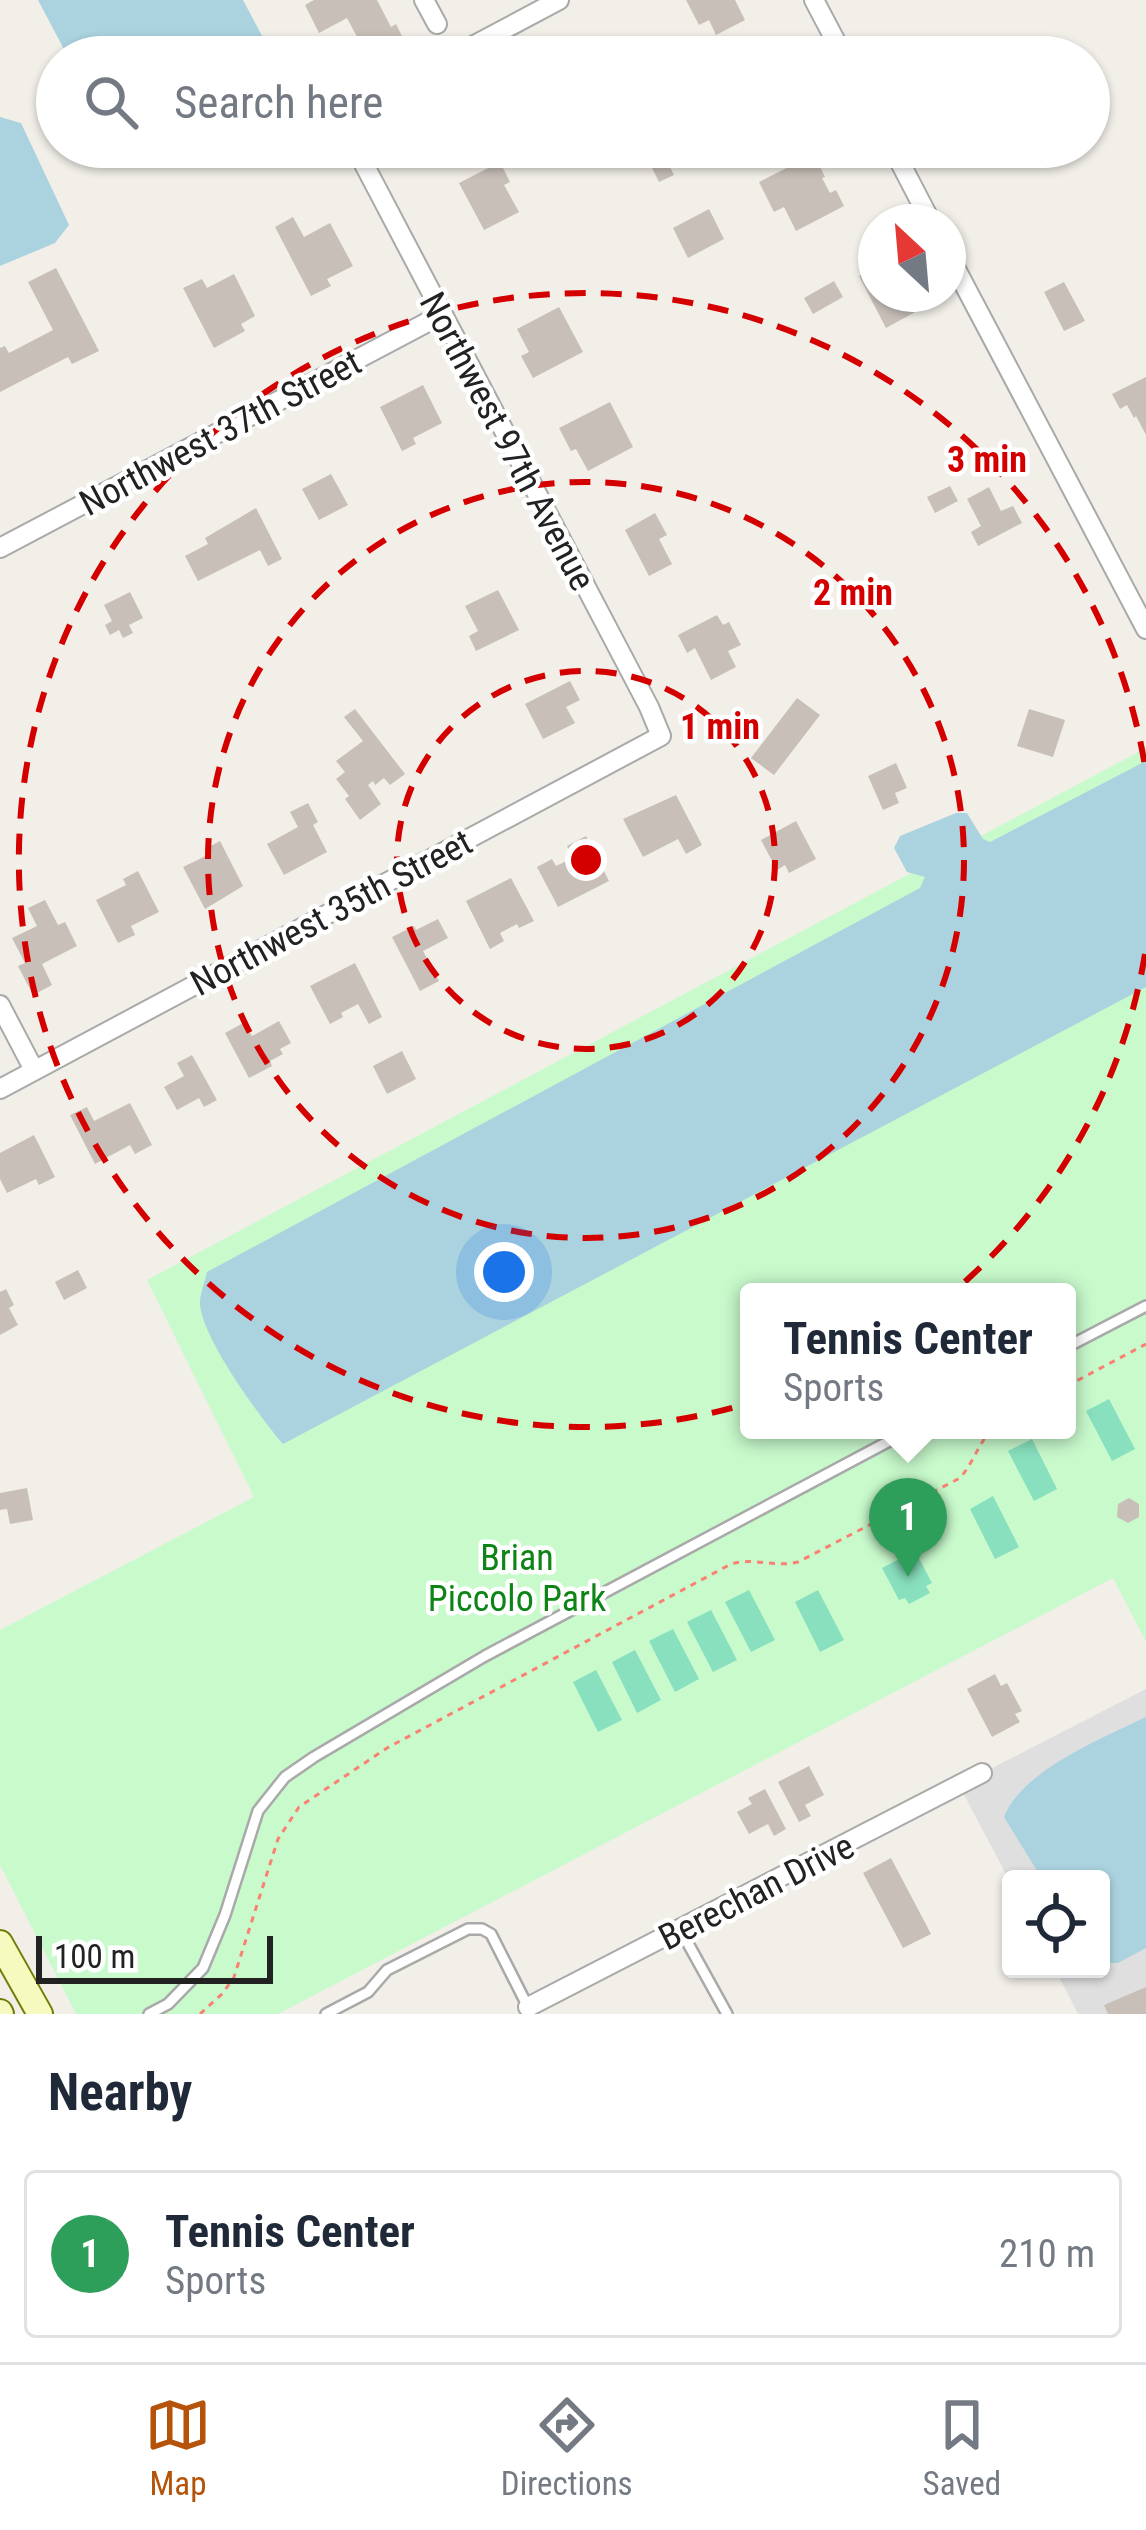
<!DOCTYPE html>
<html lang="en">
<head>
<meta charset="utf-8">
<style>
  :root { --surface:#fff; --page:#f2f2f3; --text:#1f2937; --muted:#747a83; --line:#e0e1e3; --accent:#b45309 }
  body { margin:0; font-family:"Roboto Condensed",sans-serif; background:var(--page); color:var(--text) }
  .controls { position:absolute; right:36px; bottom:36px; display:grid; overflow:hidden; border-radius:12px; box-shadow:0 3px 9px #0004 }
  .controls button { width:108px; height:108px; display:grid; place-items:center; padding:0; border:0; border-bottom:3px solid var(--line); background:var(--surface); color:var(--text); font:60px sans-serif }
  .compass { position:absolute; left:858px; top:204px; width:108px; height:108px; border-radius:50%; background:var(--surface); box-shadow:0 3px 9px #0004; rotate:334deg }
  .scale { position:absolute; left:36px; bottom:30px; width:237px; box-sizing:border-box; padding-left:12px; border:6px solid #222; border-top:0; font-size:33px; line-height:42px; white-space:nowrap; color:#222; -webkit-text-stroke:9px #fff; paint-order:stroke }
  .you { position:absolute; left:504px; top:1272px; width:42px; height:42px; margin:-30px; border:9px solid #fff; border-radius:50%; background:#1a73e8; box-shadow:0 0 0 18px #1a73e833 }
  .badge { display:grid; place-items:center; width:78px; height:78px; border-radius:50%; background:var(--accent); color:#fff; font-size:39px; font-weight:700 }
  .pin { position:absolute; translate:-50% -99px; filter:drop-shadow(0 3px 6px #0008) }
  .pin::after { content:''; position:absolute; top:63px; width:42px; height:36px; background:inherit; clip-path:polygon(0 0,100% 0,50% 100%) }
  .popup { position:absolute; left:740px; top:1283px; width:336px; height:156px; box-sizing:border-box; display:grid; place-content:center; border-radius:12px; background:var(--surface); filter:drop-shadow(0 3px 9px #0005); font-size:39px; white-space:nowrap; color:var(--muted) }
  .popup b { font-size:45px; color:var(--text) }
  .popup::after { content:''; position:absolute; left:50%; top:100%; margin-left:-24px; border:24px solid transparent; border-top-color:var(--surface) }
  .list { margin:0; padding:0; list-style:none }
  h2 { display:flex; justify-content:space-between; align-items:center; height:156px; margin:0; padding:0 48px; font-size:51px }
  h2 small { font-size:39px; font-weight:400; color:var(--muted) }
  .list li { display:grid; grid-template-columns:78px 1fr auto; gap:36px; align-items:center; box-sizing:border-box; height:168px; margin:0 24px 24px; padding:0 24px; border:3px solid var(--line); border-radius:12px }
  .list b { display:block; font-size:45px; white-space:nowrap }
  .list p { margin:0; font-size:39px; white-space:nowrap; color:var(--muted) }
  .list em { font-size:39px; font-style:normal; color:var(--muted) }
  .icon { flex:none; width:66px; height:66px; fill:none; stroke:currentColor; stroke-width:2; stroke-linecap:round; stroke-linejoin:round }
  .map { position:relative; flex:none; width:1146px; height:2014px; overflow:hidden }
  .search { position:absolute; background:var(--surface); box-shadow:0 3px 9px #0004; left:36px; right:36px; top:36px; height:132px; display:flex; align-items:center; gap:30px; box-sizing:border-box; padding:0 42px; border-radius:66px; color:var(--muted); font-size:45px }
  .sheet { height:348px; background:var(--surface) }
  nav { display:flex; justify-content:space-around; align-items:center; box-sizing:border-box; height:168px; border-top:3px solid var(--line); background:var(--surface); font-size:33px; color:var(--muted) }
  nav a { display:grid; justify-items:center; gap:6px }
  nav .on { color:var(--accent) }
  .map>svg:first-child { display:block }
</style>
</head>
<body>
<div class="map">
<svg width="1146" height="2014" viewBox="0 0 1146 2014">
  <rect width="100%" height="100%" fill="#f2efe9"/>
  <path fill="#e0dfdf" d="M1146,1689V2014H1078L1055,1969H1101V1879H1011V1884L959,1785Z"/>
  <path fill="#c8facc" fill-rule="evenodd" d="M1146,748V1642L1113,1578L278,2014H76L0,1865V1630L254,1497L147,1280ZM749,1292H1067V1430H749Z"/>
  <path fill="#88e0be" d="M1109,1399L1135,1449L1112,1461L1086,1411Z
    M1032,1439L1057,1489L1034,1501L1008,1451Z
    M993,1496L1019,1547L995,1559L970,1509Z
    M915,1551L932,1583L926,1586L930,1593L909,1604L905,1598L899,1600L882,1568Z
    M749,1590L775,1640L751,1652L725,1602Z
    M818,1590L844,1640L820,1652L795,1602Z
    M711,1610L737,1660L713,1672L687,1622Z
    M673,1629L699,1679L675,1692L649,1641Z
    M635,1650L661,1700L637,1713L612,1662Z
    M596,1670L622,1720L598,1732L573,1682Z"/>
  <path fill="#aad3df" d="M38,0H243L269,49L266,57H68Z
    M0,117L21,123L69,225L55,243L0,266Z
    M1146,761V987L283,1444C261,1419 198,1333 200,1301C201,1292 205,1281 207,1272L920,888L925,877L907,872L894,848L900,836L956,813H967L983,839L990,842Z
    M1146,1717V1948L1118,1963H1101V1879H1042L1004,1817C1021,1771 1103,1738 1146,1717Z"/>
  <path fill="#c7bfb8" d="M314,0H377L391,27L396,24L405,42L374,57L369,47L364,50L347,18L319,33L305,5Z
    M686,0H735L745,20L716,35L709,20L699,25Z
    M625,147H660L674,175L659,182L643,150L630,157Z
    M814,154L825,177L822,178L830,193L836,190L844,206L796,231L784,207L774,212L759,182Z
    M500,162L510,182L504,185L519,212L484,230L459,183Z
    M709,209L724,239L688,258L673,228Z
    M293,217L304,237L330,223L353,266L327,279L331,286L311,296L275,227Z
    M876,267V294H908L917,311L886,328L859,276Z
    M56,268L99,351L72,364L68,357L0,392V348L5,346L9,353L53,330L28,282Z
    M234,274L255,316L241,324L245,331L214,348L183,288L202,279L207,288Z
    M834,281L843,297L813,314L804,298Z
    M1064,282L1085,321L1064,331L1044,292Z
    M559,307L583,352L533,378L521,356L529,352L517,329Z
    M1146,377V435L1136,416L1134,418L1127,405L1120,409L1112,394Z
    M423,385L442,423L413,438L416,444L402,451L380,407Z
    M610,402L633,447L588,471L576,449L571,451L559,428Z
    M331,474L348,505L319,520L302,489Z
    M950,486L958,501L935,513L927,497Z
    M989,487L1001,511L1013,506L1022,523L978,546L971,532L981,526L967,499Z
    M256,508L282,559L268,566L260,550L198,581L185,556L208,544L205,538Z
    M655,513L667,535L659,539L672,564L649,576L625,530Z
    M498,590L519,630L476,651L469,636L478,631L465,606Z
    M130,592L143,618L129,625L133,633L123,638L119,630L110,635L105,625L112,621L104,605Z
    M717,615L723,625L729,622L741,645L728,651L736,667L711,680L695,648L687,653L678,635Z
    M570,681L580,700L566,707L575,723L543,739L525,704Z
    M797,698L820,715L774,775L751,758Z
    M355,709L405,774L390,785L384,778L375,785L373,781L368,785L381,804L360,820L345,799L349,796L336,779L345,772L336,761L363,741L344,717Z
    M1029,709L1065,720L1053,757L1017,746Z
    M896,763L907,788L895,793L899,803L883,810L868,776Z
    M676,795L702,845L686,854L678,839L643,857L623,819Z
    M308,803L318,822L313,825L327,852L284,875L267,844L298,827L290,812Z
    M796,821L816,859L789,873L785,865L777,870L761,840Z
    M586,836L609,881L558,907L537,867L552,859L556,866L573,858L567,846Z
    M220,841L243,886L205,909L183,867L208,855L205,849Z
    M138,871L159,912L131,926L135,935L118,943L96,900L126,885L123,879Z
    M511,878L534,921L519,928L517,924L500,933L504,941L490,949L466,901Z
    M45,900L58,925L65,922L77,946L42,964L52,985L33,995L18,966L25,963L12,938L37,926L28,908Z
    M438,919L448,938L423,951L439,981L420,991L392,937L414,926L416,930Z
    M355,963L382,1017L369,1024L358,1004L341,1013L343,1017L330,1024L310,986Z
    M279,1021L291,1043L280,1049L283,1054L270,1061L272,1066L249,1078L225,1033L245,1022L252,1036Z
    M402,1051L416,1079L387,1094L373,1066Z
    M192,1055L217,1100L204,1107L199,1098L177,1110L164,1087L184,1076L177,1063Z
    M130,1103L152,1145L135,1154L130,1145L95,1164L70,1115L87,1107L94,1121Z
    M34,1135L55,1177L39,1185L36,1179L7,1193L0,1179V1153Z
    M78,1270L87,1288L64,1300L55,1282Z
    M6,1289L14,1305L9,1308L18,1325L0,1335V1292Z
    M27,1488L33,1520L10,1524L7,1509L0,1510V1493Z
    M1129,1498L1139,1504V1517L1128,1523L1117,1517L1118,1504Z
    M995,1674L1001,1686L1007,1683L1022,1711L1015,1714L1020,1722L992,1737L967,1689Z
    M809,1766L824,1795L805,1805L811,1816L799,1822L778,1782Z
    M765,1789L786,1829L774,1836L768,1824L749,1834L737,1812L752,1804L748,1798Z
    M891,1858L931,1934L903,1948L863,1873Z
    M1146,1987V2014H1108L1104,2005Z"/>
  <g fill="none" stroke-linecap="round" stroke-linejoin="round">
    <g stroke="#a9a9a9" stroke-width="14">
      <path id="service" d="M1067,1347L1146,1306
        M680,1929L727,2014
        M149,2014L168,2004L203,1968L225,1915L258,1811L285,1777L314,1757L485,1656L910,1430
        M326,2014L368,1992L387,1970L468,1929H482L491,1934L529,2009"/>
    </g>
    <g stroke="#a9a9a9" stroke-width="22">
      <path id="minor" d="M424,0L437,24
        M814,0L844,57
        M452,57L559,0
        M892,147L931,222
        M948,254L1146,629
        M0,548L441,315
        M0,1005L34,1070
        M0,1089L661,736L649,707L355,147
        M528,2007L982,1773"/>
    </g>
    <g stroke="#707d05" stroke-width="28">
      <path id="secondary" d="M0,1943L40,2014
        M0,2012L1,2014"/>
    </g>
    <path stroke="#fa8072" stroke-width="3" stroke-dasharray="6 6" stroke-linecap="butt" d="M1067,1386L1146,1344
      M200,2014L223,1993L234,1977L278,1839L299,1807L387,1748L731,1564C754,1557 775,1568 798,1562L960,1478C973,1463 978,1445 991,1430"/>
    <use href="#service" stroke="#fff" stroke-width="9"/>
    <use href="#minor" stroke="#fff" stroke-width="18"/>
    <use href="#secondary" stroke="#f7fabf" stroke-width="24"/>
  </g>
  <g fill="none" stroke="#d40000" stroke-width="6" stroke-dasharray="21 15">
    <circle cx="586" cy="860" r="189"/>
    <circle cx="586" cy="860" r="378"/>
    <path d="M1145 954A567 567 0 1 1 1145 766"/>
  </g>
  <g text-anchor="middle" stroke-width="9" stroke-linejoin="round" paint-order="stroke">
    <g font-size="36" fill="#222" stroke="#fff">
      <text transform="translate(220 432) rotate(-28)" y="13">Northwest 37th Street</text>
      <text transform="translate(508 441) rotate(62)" y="13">Northwest 97th Avenue</text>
      <text transform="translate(331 912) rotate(-28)" y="13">Northwest 35th Street</text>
      <text transform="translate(756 1891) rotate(-27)" y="13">Berechan Drive</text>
    </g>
    <g font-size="36" fill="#0c8416" stroke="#fff">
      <text x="517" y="1570">Brian<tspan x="517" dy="41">Piccolo Park</tspan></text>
    </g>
  </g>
  <circle cx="586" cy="860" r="18" fill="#d40000" stroke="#fff" stroke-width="6"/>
  <g font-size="36" text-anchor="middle" font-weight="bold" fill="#d40000" stroke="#fff" stroke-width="9" stroke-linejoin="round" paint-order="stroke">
    <text x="987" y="472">3 min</text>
    <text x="853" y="605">2 min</text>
    <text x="720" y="739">1 min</text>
  </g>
</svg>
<div class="controls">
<button><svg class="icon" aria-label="locate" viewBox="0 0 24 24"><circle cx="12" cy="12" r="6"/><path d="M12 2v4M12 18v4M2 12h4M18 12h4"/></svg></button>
</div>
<svg class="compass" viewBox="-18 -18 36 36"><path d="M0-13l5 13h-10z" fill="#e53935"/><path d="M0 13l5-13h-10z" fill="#747a83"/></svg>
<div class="scale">100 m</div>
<div class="you"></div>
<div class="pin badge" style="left:908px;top:1577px;background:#2e9e5b">1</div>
<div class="popup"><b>Tennis Center</b>Sports</div>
<div class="search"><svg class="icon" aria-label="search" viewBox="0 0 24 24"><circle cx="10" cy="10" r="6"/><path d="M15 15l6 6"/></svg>Search here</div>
</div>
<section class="sheet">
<h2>Nearby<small></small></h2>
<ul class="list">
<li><span class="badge" style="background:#2e9e5b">1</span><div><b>Tennis Center</b><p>Sports</p></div><em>210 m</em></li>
</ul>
</section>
<nav>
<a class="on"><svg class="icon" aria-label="map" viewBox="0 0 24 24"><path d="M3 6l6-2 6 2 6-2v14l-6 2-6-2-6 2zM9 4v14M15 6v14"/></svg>Map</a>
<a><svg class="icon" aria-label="directions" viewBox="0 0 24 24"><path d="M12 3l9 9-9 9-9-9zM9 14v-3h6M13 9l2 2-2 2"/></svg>Directions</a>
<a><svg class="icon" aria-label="saved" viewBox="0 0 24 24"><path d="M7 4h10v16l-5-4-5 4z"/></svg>Saved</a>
</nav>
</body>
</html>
